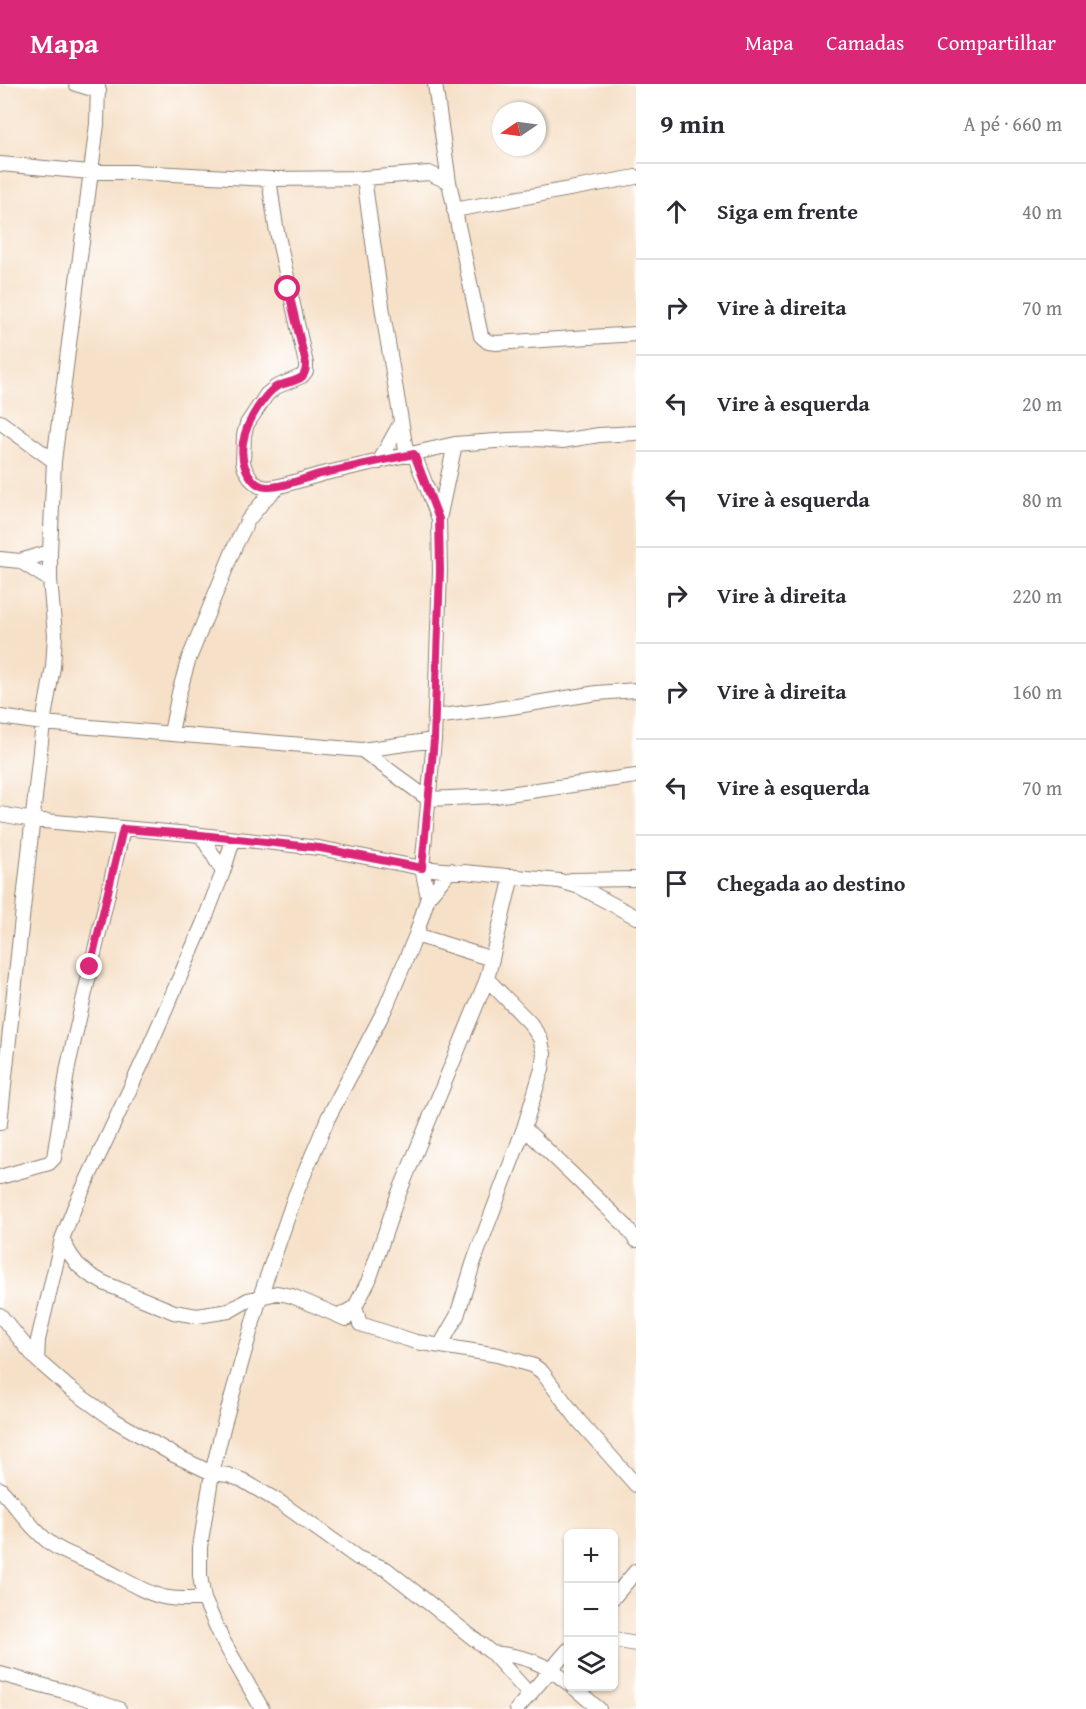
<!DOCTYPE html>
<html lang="pt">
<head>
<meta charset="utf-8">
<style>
  :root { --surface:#fff; --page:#f7f7f7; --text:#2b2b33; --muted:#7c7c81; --line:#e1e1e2; --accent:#db2777 }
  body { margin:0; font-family:"Gentium Book Plus",serif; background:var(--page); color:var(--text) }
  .controls { position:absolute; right:18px; bottom:18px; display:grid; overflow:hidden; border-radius:9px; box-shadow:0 2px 4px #0004 }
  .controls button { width:54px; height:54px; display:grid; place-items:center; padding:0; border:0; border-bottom:2px solid var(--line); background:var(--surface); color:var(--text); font:30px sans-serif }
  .compass { position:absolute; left:492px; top:18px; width:54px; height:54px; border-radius:50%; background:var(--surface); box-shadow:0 2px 4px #0004; rotate:257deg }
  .stop { position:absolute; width:18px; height:18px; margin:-14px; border:4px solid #db2777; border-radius:50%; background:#fff }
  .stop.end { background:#db2777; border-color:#fff; box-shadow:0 2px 6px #0008 }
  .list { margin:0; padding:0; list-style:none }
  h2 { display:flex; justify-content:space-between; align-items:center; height:78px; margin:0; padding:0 24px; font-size:26px }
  h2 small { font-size:20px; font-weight:400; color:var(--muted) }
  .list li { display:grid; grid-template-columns:39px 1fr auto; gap:18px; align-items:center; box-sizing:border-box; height:96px; padding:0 24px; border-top:2px solid var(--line) }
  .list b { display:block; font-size:22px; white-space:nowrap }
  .list em { font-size:20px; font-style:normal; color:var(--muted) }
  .icon { flex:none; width:33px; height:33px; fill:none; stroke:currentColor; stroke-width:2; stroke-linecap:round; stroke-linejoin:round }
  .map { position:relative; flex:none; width:636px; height:1625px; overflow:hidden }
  header { display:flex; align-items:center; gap:36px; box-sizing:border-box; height:84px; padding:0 30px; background:var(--accent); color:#fff }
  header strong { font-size:28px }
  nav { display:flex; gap:33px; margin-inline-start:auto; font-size:21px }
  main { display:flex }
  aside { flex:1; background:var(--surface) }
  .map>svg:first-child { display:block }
</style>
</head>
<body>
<header>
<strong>Mapa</strong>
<nav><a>Mapa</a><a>Camadas</a><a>Compartilhar</a></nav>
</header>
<main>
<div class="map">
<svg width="636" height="1625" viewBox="0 0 636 1625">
  <rect width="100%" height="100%" fill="#fff"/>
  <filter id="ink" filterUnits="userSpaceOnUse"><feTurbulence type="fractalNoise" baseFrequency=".0167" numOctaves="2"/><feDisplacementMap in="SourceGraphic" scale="12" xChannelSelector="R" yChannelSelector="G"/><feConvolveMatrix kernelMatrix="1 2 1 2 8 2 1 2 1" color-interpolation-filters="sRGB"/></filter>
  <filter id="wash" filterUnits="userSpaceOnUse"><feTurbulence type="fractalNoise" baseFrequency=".008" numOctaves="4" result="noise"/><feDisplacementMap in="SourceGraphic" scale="24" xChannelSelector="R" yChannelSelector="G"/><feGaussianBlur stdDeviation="1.35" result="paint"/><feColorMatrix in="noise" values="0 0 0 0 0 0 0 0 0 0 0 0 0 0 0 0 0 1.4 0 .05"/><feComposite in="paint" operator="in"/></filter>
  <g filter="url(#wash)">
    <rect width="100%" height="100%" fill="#f6e0c7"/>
  </g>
  <g filter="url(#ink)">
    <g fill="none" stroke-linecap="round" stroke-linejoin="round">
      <g stroke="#897e72" stroke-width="16">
        <path id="minor" d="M76,0L99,7
          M435,0L449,98L481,252L488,258L496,259L636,250
          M0,80L90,88H134L269,95L364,94L429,89L449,98
          M364,94L383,229L407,372
          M269,95L276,143L306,280V287L302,292L276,303L267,310L247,340L244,351L243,378L245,385L252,396L259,402L268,404L280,402L322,390L455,360L509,356L538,355L562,357L599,351L636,349
          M454,126L636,93
          M0,338L54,377
          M414,370L439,435
          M379,378L401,338
          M0,475L20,477L50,468
          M20,477L50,496
          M0,633L43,639L362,666L434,656
          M435,633L511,623L597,609L636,606
          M171,649L179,609L188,577L235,462L248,436L266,414L280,402
          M362,666L428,715L495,712L636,692
          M0,730L33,736L201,751L319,764L422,784L560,797L580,803L636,833
          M201,751L223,788
          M571,796L636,795
          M428,813L422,784L434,656L440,487L439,435L455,360
          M416,851L492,875
          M0,1039L43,639L53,583L55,551L50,496V468L54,377L97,40L98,0
          M524,1044L625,1141L636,1156
          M0,1093L49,1079L54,1074L68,982L123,745
          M62,1155L70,1170L78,1181L90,1191L104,1199L174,1228L197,1232L229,1227L248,1216L277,1209L292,1212L346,1235
          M355,1223L360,1240L416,1258L498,1271L534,1282L542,1288L579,1337L636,1401
          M0,1231L37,1276L69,1304L114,1336L174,1371L212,1389L228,1391L242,1396L281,1419L358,1474L386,1485L492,1569L530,1611
          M339,1232L355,1223L369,1196L397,1114L487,895L512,792
          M441,1260L457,1232L474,1177L524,1044L542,985L544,970L540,954L530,939L487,895
          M37,1276L38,1256L62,1155L75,1122L144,975L203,840L223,788L233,756
          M0,1405C17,1422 31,1445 50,1459C64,1470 81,1474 96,1481C118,1491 139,1507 163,1513C176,1516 191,1515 204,1515
          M614,1513L636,1487
          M614,1556L636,1560
          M492,1569C526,1572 542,1578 568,1599
          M0,1590L64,1607L119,1625
          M572,1602L599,1625
          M262,1625L222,1555L204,1515L200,1492V1463L212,1389L224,1340L260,1213L295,1112L328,1034L386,923L416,851L428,813L451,786
          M517,1625L568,1566"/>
      </g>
      <use href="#minor" stroke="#fff" stroke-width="14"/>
    </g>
  </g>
  <g fill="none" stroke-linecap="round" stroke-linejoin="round" filter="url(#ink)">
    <path stroke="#db2777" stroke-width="8" d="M90,883L123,745L201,751L320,764L422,784L434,656L440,487L439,435L414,370C383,376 351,383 320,390C304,394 283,404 267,403C260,403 256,400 252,395C234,373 244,344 258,323C263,316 268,308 276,303C284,299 295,298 302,293C305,290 306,285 306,280L288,205"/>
  </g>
</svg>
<div class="controls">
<button>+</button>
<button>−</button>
<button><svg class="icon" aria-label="layers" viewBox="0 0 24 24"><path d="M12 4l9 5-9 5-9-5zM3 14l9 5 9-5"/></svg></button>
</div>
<svg class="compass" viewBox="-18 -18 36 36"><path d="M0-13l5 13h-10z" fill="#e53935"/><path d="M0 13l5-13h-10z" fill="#7c7c81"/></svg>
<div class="stop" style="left:288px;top:205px"></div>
<div class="stop end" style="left:90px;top:883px"></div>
</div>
<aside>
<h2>9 min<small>A pé · 660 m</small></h2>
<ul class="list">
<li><svg class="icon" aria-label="ahead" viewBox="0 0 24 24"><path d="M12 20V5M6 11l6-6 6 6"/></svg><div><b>Siga em frente</b></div><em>40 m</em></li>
<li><svg class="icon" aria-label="right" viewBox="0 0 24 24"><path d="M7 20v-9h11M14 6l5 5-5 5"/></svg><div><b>Vire à direita</b></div><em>70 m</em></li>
<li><svg class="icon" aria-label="left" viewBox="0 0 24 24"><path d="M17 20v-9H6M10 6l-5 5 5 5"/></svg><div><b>Vire à esquerda</b></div><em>20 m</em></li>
<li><svg class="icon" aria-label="left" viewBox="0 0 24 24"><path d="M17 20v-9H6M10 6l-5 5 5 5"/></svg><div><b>Vire à esquerda</b></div><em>80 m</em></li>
<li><svg class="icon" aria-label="right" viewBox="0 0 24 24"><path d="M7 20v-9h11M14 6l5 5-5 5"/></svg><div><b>Vire à direita</b></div><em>220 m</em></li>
<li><svg class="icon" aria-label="right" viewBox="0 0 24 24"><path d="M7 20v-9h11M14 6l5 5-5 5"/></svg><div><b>Vire à direita</b></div><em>160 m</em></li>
<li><svg class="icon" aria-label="left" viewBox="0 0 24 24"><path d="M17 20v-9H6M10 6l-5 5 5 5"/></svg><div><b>Vire à esquerda</b></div><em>70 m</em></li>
<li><svg class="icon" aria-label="arrive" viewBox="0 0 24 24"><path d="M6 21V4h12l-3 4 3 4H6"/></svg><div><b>Chegada ao destino</b></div></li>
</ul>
</aside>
</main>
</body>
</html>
